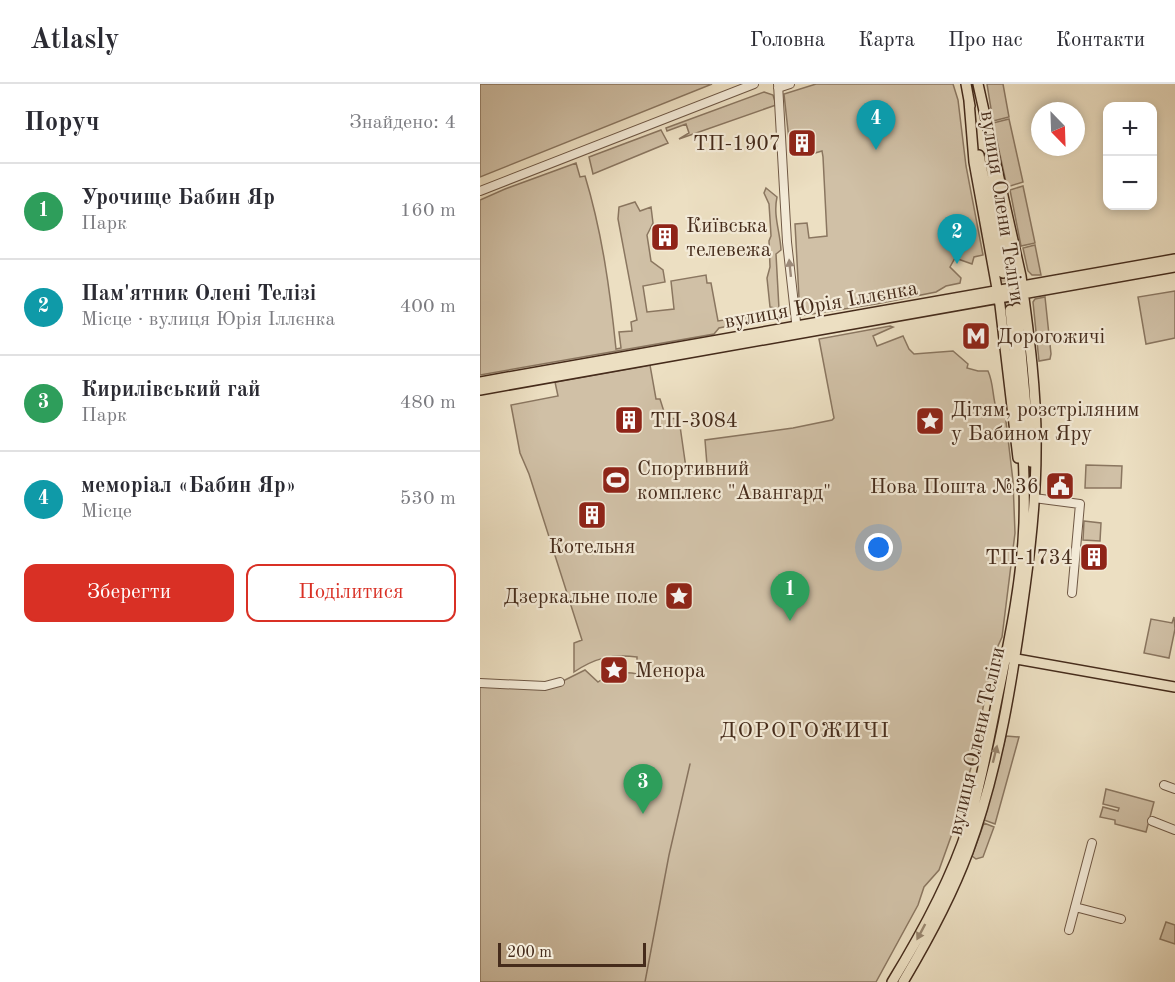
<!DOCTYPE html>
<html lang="uk">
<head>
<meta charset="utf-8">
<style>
  :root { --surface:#fff; --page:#f2f2f3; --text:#2b2b33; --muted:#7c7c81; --line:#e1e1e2; --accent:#d93025 }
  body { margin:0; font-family:"Old Standard TT",serif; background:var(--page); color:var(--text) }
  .controls { position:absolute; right:18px; top:18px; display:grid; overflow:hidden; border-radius:12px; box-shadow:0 3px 9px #0003 }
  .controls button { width:54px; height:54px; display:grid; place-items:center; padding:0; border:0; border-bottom:2px solid var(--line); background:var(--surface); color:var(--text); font:30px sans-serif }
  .compass { position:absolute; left:551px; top:18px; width:54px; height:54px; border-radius:50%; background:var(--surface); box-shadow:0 3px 9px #0003; rotate:157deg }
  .scale { position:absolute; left:18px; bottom:15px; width:148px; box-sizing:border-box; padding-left:6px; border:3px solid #452b1b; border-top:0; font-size:16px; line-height:21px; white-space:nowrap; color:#452b1b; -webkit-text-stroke:4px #f3ead7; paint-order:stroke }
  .you { position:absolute; left:399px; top:464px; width:21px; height:21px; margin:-15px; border:4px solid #fff; border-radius:50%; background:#1a73e8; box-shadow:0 0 0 9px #1a73e833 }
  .badge { display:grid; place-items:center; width:39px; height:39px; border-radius:50%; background:var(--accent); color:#fff; font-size:20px; font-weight:700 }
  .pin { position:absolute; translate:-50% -50px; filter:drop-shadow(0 2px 3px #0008) }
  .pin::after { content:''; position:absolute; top:32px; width:21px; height:18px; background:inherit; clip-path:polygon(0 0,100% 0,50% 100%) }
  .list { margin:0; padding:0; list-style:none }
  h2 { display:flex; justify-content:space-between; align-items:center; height:78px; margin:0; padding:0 24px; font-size:26px }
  h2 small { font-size:20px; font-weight:400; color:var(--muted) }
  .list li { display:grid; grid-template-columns:39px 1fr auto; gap:18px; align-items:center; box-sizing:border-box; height:96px; padding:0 24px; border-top:2px solid var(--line) }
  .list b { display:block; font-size:22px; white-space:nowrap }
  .list p { margin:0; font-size:20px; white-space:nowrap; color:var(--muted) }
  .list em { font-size:20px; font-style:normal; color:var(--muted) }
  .actions { display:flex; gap:12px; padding:18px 24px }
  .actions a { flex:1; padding:14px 0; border:2px solid var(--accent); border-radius:12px; text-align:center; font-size:21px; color:var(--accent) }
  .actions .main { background:var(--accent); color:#fff }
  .map { position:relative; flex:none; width:695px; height:898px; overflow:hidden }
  header { display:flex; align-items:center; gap:36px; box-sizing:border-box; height:84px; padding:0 30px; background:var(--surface); border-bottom:2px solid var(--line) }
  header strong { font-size:28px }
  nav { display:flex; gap:33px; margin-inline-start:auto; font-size:21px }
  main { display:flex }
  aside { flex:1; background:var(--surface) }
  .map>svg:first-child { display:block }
</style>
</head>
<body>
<header>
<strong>Atlasly</strong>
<nav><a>Головна</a><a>Карта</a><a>Про нас</a><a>Контакти</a></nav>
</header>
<main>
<aside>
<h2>Поруч<small>Знайдено: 4</small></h2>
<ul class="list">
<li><span class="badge" style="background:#2e9e5b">1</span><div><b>Урочище Бабин Яр</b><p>Парк</p></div><em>160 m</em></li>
<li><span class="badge" style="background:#0f9aa8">2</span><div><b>Пам'ятник Олені Телізі</b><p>Місце · вулиця Юрія Іллєнка</p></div><em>400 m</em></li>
<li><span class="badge" style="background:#2e9e5b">3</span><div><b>Кирилівський гай</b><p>Парк</p></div><em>480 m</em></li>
<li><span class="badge" style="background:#0f9aa8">4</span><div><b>меморіал «Бабин Яр»</b><p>Місце</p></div><em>530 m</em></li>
</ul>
<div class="actions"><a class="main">Зберегти</a><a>Поділитися</a></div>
</aside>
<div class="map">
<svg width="695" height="898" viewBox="0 0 695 898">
  <rect width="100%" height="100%" fill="#ecdfc2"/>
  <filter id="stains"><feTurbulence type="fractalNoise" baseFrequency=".00333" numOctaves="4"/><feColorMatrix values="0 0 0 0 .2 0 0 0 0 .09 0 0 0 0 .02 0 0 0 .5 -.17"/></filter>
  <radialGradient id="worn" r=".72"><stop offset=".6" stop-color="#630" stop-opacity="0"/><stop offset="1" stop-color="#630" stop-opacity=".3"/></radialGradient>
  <path fill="#d0c0a6" stroke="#8a7660" stroke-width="1.5" d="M0,0H232L0,93Z
    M336,0H473L478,16L486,82L503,171L494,173L492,180L475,174L470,183L481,194L480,199L466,202L456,208L396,220L320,232L315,140L327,139L329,154L347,152L343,73L342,67L335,69L329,48L309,56L304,10Z
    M507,0H523L529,33L513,37Z
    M284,8L293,11L296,21L199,55L209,49L206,40L187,47L186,44Z
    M529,35L543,98L527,103L513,39Z
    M181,46L188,59L113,90L109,73Z
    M96,79L100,93L105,92C122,148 130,206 136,265L141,264L139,248L152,247L151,238L157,236L138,135L139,123L155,118L160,127L171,123L173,139L167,151L171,177L183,186L185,198L163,202L167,228L194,225L191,197L226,191L227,199H231L238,237L271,232L274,237L239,244L234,250L0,291V116L25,105Z
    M543,102L555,159L541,162L530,106Z
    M286,104L297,113C293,132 300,147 301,166L296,170L299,225L290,223L287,194L290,183L289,157L291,152L290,135L289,120L284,109Z
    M555,161L561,191H552L548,187L543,164Z
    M695,207V254L666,260L658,213Z
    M565,213L571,270L570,275L559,277L553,218L555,215Z
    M410,242L413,243L393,252L397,262L423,252L429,265L434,270L473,267L488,280L487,284L498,287H508C514,300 512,313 517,327L525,329L533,397L535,449L522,553L513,573L492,680L473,747L459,786L444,803L438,821L396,898H0V600L79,599L105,586L118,598C129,590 144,587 157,590V573C131,570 115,574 94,588V559L102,556L49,390L40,369L31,321L78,312L75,298L170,281L176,315H180L186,334L199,335L206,384L227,381L225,356L313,344L352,336L354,334L339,255Z
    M606,381L642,382L641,404H605Z
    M604,437L621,439L620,457L603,456Z
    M694,533L695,545L689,574L664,569L671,535L692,539Z
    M526,652L539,653L515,740L504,736Z
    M626,705L674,718L666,748L635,740V736L620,733L623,723L638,727L639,724L623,720Z
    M504,739L514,743L503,773L496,775L492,772Z
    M686,838L695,841V860L680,855Z"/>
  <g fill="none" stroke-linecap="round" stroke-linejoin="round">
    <path stroke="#87725d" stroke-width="1.5" d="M165,898L189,771L210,680"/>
    <path stroke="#cbbba1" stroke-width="9" stroke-dasharray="9 4.5" stroke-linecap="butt" d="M530,187L537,224
      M523,189L530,226"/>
    <g stroke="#6f5845" stroke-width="10">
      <path id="minor" d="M298,0L307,158L317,247
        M298,4L310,0
        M0,107L274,0
        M554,414L600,420L592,509
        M0,599L65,602L80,598
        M684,701L695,705
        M672,737L695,746
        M595,823L641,835
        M589,846L612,759"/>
    </g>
    <g stroke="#452b1b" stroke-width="12">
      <path id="major" d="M486,0L490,22
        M489,17L494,78L520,221L538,374
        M499,71L523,189
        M509,73L530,187
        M537,224L551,378
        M0,298L695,175
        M0,306L695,183
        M531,574L695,603
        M412,898C442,849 470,798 488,743C502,697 510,648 520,601C531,548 542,494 544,439C546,368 538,297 530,226
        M423,898C448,856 471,814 488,768C519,684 533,592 545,503C551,459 556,413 556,368C557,309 549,250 541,192L498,0"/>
    </g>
    <use href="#minor" stroke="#f3ead7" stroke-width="8"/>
    <use href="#major" stroke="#ecdfc2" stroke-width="9"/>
  </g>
  <defs><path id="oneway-solid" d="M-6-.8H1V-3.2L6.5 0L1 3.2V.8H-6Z" transform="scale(1.5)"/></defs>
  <use fill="#9c8a79" href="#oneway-solid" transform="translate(310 184) rotate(-96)"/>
  <g fill="#98856e">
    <use href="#oneway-solid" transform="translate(515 670) rotate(-76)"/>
    <use href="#oneway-solid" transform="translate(441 848) rotate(118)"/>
  </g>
  <defs>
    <g id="building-square" transform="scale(1.5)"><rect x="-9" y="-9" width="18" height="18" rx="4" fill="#8f2418" stroke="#f3ead7"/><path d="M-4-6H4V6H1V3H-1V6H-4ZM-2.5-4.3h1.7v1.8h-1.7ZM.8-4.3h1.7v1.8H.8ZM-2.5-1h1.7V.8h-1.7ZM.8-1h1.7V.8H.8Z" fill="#fff"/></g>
    <g id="metro-square" transform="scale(1.5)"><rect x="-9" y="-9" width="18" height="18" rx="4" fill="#8f2418" stroke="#f3ead7"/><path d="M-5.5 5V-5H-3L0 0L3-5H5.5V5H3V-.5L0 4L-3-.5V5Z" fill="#fff"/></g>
    <g id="sight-square" transform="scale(1.5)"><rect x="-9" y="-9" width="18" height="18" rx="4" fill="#8f2418" stroke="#f3ead7"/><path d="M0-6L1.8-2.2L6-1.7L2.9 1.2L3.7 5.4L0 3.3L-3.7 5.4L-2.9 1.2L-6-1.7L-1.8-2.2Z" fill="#fff"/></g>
    <g id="stadium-square" transform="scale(1.5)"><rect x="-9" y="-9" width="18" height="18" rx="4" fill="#8f2418" stroke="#f3ead7"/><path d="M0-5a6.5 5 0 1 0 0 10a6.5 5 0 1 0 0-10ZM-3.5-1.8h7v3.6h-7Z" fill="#fff"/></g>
    <g id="civic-square" transform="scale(1.5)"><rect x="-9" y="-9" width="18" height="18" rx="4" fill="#8f2418" stroke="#f3ead7"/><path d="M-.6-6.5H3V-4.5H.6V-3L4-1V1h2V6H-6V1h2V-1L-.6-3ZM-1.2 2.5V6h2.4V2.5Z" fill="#fff"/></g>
  </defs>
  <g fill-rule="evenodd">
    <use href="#building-square" x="322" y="59"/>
    <use href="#building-square" x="185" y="153"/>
    <use href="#metro-square" x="496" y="252"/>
    <use href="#building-square" x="149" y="336"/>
    <use href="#sight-square" x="450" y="337"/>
    <use href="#stadium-square" x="136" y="396"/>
    <use href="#civic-square" x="580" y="402"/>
    <use href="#building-square" x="112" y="431"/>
    <use href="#building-square" x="614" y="473"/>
    <use href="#sight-square" x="199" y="512"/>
    <use href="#sight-square" x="134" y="586"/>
  </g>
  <g text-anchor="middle" stroke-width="4.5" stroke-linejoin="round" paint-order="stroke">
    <g font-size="21" fill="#452b1b" stroke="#f3ead7" text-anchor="start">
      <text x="301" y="66" text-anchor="end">ТП-1907</text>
      <text x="206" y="148">Київська<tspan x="206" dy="24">телевежа</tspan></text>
      <text x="517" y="259">Дорогожичі</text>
      <text x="471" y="332">Дітям, розстріляним<tspan x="471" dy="24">у Бабином Яру</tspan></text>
      <text x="170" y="343">ТП-3084</text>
      <text x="157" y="391">Спортивний<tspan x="157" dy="24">комплекс "Авангард"</tspan></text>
      <text x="559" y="409" text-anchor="end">Нова Пошта №36</text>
      <text x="112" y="469" text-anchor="middle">Котельня</text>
      <text x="593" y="480" text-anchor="end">ТП-1734</text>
      <text x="178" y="519" text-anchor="end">Дзеркальне поле</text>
      <text x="155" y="593">Менора</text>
    </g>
    <g font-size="21" fill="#452b1b" stroke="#f3ead7">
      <text transform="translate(523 122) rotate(81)" y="7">вулиця Олени Теліги</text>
      <text transform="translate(341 220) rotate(-10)" y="7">вулиця Юрія Іллєнка</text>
      <text transform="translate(496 657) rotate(-77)" y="7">вулиця Олени Теліги</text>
    </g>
    <g font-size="22" letter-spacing="1.5" fill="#452b1b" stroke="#f3ead7">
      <text x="325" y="653">ДОРОГОЖИЧІ</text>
    </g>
  </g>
  <rect width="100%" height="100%" filter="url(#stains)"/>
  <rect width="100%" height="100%" fill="url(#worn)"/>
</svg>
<div class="controls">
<button>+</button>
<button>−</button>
</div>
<svg class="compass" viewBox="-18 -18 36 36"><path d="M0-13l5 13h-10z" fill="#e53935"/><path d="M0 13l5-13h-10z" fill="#7c7c81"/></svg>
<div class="scale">200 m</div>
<div class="you"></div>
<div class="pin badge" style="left:310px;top:537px;background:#2e9e5b">1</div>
<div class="pin badge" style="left:477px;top:180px;background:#0f9aa8">2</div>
<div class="pin badge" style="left:163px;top:730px;background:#2e9e5b">3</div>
<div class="pin badge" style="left:396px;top:66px;background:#0f9aa8">4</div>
</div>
</main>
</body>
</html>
